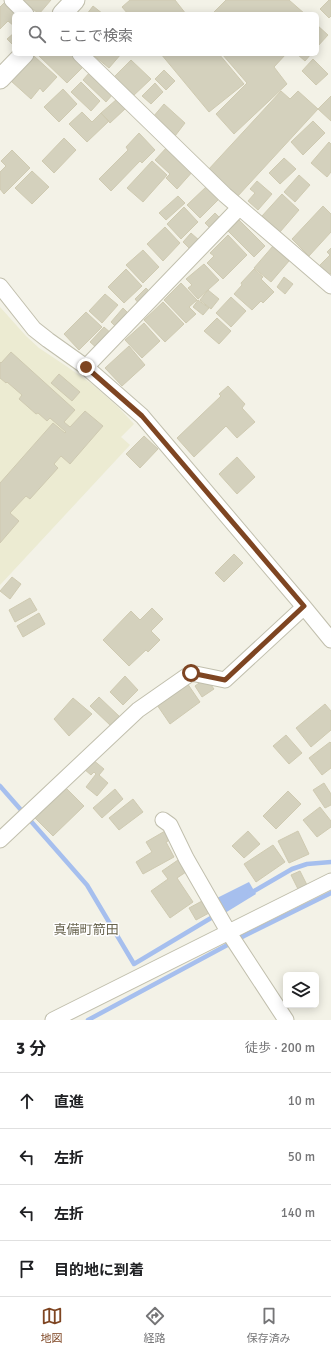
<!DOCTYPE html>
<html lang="ja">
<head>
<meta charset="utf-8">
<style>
  :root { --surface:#fff; --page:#f6f6f6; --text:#202124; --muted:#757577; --line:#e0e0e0; --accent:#7e4522 }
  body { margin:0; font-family:Signika,"Noto Sans JP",sans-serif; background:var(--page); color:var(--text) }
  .controls { position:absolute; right:12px; bottom:12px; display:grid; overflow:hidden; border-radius:6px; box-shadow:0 2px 10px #0003 }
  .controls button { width:36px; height:36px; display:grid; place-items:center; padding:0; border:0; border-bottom:1px solid var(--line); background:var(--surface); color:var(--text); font:20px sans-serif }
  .stop { position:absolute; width:12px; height:12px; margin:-9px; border:3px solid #7e4522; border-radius:50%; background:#fff }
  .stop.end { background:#7e4522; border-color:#fff; box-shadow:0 1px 4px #0008 }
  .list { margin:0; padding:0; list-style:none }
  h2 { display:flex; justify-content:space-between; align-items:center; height:52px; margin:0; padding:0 16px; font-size:17px }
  h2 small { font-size:13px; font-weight:400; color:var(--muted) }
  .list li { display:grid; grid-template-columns:26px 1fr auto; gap:12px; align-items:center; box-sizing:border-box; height:56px; padding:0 16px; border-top:1px solid var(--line) }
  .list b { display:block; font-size:15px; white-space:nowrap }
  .list em { font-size:13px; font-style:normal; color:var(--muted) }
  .icon { flex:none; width:22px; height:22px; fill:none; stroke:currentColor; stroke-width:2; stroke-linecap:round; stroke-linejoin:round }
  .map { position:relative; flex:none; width:331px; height:1020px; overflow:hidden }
  .search { position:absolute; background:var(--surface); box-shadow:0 2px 10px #0003; left:12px; right:12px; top:12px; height:44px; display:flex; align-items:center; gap:10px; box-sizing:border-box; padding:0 14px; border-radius:6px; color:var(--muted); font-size:15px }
  .sheet { height:276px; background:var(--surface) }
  nav { display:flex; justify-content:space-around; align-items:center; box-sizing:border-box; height:56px; border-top:1px solid var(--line); background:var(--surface); font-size:11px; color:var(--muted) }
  nav a { display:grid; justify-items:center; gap:2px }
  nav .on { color:var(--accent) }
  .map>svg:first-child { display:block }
</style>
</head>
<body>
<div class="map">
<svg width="331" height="1020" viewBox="0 0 331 1020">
  <rect width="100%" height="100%" fill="#f3f2e7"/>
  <path fill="#ecebd2" d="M0,307L26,336L39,348L66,366L92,384L118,407L134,424L121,437L130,445L0,585Z"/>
  <path fill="#a6bfee" d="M249,882L256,894L225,913L217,898Z"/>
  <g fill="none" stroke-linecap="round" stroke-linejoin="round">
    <path stroke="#a6bfee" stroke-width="4.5" d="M0,786L87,885L134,964L216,915
      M249,894L292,869L307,864L331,862
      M88,1020L244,936L331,893"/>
  </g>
  <path fill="#d4d1bd" stroke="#cfcab1" d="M7,0L21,14H14V26L8,21L0,29V7Z
    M22,0H51L39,14Z
    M130,0H175L186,14H128L122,7Z
    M226,0H289L305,14H212Z
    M329,0H331V16L329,18L320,9Z
    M93,6L103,14H87Z
    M317,25L328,35L317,47Z
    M14,33V46L7,39Z
    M37,54H71L83,67L67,83Z
    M92,54H121L109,68Z
    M161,54H219L244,84L209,112Z
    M222,54H286L274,67L287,84L234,134L216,114L247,83Z
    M297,54H311L305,61Z
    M34,56L57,77L43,92L40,88L31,99L11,81Z
    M313,59L328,74L316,85L302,71Z
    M131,60L151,79L132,97L113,78Z
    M164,70L175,81L166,90L155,79Z
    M90,72L113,94L106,102L83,80Z
    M81,82L100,101L91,111L71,92Z
    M155,83L163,92L151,104L142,96Z
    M63,89L77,104L59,122L44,107Z
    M281,91L290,99L298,91L318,109L237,197L208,170Z
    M331,96V121L318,109Z
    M117,99L126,108L110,123L101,113Z
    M164,104L185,123L175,136L153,117Z
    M82,112L92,122L101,113L109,121L87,142L69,124Z
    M313,121L325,133L303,155L291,142Z
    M139,133L155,150L142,163L140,161L111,191L99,179L128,150L126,147Z
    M64,138L76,150L54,173L42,161Z
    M329,142L331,144V172L327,177L311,163Z
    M168,146L194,170L177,189L166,178L170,174L155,160Z
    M12,150L30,168L4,194L0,189V172L6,166L1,161Z
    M284,158L296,169L280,184L269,173Z
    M152,161L167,175L143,202L127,188Z
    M32,171L49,187L32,204L15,188Z
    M299,175L310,185L295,202L284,192Z
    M257,181L272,194L258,210L248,201L255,193L250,189Z
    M207,186L219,199L200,218L187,205Z
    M282,194L299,210L280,232L262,216Z
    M178,196L185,203L166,220L159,213Z
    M323,206L331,214V232L309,256L292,239Z
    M184,207L198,222L181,239L167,224Z
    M215,213L221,219L211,229L205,223Z
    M239,220L265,246L254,257L228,231Z
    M165,227L180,243L163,261L147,244Z
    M191,233L200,241L191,250L183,242Z
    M228,235L247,255L223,279L207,263L214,256L210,253Z
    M273,246L289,261L271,282L254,268Z
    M331,248V273L328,276L318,267L330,255L327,252Z
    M143,250L159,267L143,283L126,265Z
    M204,264L219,280L198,299L188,288L192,285L186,279Z
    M126,269L142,286L124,303L108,287Z
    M254,269L263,277L261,279L274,292L263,303L261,301L252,310L234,294L242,285L241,283Z
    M284,277L293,284L285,294L277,287Z
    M181,283L197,300L189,307L196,314L186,323L164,300Z
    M146,288L152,294L140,305L135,299Z
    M208,290L219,299L211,309L200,300Z
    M105,294L118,305L102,323L89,311Z
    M231,297L246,311L231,327L216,313Z
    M198,300L209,308L203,315L193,307Z
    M163,302L184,324L165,342L144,320Z
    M123,308L131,316L118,329L111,322Z
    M86,312L102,327L79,350L64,334Z
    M217,318L231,331L219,344L204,331Z
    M144,323L160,341L142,358L125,340Z
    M104,327L112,334L98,349L90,342Z
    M129,346L145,365L122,386L105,368Z
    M11,352L75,410L64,422L70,427L85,411L103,426L70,464L61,456L54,464L58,468L30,499L26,496L10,513L19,521L0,543V483L53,423L65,433L66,432L50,418L47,421L38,413L36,414L19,399L22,395L7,382L6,383L0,378V362L1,363Z
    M59,374L80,392L72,401L51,383Z
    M228,386L245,404L242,408L255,422L237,438L226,426L194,457L177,438L221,396L219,394Z
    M144,436L158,449L140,468L126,454Z
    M237,457L255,477L237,494L219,474Z
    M234,554L243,563L224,582L215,573Z
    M12,577L21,584L10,599L0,591Z
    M30,598L37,610L15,622L9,610Z
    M152,608L163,619L151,631L160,640L148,652L146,650L129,666L103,640L131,611L140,620Z
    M39,613L45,624L23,637L17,626Z
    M125,676L138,690L123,705L110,692Z
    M206,678L214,689L202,697L195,686Z
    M185,680L200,702L170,724L155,702Z
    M99,697L120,717L111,726L90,706Z
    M73,698L92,714L69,736L54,719Z
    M325,704L331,711V730L311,747L296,728Z
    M286,735L302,753L289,764L273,746Z
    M330,742L331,743V768L322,775L309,758Z
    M92,759L104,769L99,775L108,783L97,796L86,787L96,774L94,772L91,775L84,769Z
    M324,783L331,794V805L325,808L313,790Z
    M65,787L84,806L53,836L34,817Z
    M115,789L123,799L102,818L93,808Z
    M288,791L301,804L276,829L263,816Z
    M133,799L143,812L119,830L109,818Z
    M320,807L331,821V827L317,837L303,820Z
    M165,831L170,840L166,842L174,857L143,874L136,862L152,852L146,842Z
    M248,831L260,844L244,858L232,846Z
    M298,831L309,854L289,863L278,841Z
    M273,845L285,862L256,882L244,864Z
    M178,860L186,872L177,878L193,902L170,918L151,891L168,879L162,871Z
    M300,871L307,885L298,889L291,875Z
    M202,901L209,913L196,920L189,908Z"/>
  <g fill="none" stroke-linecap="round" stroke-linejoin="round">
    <g stroke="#c1bfad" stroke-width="17">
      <path id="minor" d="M12,0L26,14
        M80,54L225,195L331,286
        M0,286L34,329L48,340L86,367L142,416L304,607L331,640
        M86,367L239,208
        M163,820L170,825L186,858L229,933L286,1020
        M0,840L138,710L191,673L225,680L304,607
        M53,1020L331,881"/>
    </g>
    <g stroke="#c1bfad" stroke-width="21">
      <path id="tertiary" d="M62,14L75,0
        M0,79L24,54"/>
    </g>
    <use href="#minor" stroke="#fff" stroke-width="15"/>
    <use href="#tertiary" stroke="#fff" stroke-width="19"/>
  </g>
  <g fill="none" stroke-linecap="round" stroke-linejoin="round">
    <path stroke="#7e4522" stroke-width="5" d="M86,367L142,416L304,606L225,680L191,673"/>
  </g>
  <g text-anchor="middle" stroke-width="3" stroke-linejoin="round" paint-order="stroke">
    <g font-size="13" fill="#68644e" stroke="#fff">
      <text x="86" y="934">真備町箭田</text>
    </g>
  </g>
</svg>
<div class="controls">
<button><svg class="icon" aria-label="layers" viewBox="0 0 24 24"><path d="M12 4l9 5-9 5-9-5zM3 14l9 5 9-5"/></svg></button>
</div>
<div class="stop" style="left:191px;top:673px"></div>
<div class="stop end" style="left:86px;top:367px"></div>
<div class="search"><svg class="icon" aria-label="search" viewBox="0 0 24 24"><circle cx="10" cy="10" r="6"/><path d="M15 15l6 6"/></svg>ここで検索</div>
</div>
<section class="sheet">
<h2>3 分<small>徒歩 · 200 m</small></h2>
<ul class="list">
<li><svg class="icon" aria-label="ahead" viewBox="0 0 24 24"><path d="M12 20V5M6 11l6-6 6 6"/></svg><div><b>直進</b></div><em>10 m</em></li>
<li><svg class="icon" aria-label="left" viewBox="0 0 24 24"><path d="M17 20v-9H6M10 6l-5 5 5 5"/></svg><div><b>左折</b></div><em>50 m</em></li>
<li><svg class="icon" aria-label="left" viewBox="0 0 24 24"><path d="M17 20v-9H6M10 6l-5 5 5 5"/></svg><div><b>左折</b></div><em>140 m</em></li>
<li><svg class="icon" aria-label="arrive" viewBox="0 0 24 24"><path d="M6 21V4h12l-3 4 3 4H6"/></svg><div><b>目的地に到着</b></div></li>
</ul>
</section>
<nav>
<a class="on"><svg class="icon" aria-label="map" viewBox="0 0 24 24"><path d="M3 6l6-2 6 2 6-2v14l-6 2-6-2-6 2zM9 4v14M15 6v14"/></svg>地図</a>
<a><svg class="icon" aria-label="directions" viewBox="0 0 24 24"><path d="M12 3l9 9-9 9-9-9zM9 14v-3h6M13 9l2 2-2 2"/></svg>経路</a>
<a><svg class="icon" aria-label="saved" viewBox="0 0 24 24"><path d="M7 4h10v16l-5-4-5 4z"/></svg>保存済み</a>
</nav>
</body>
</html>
